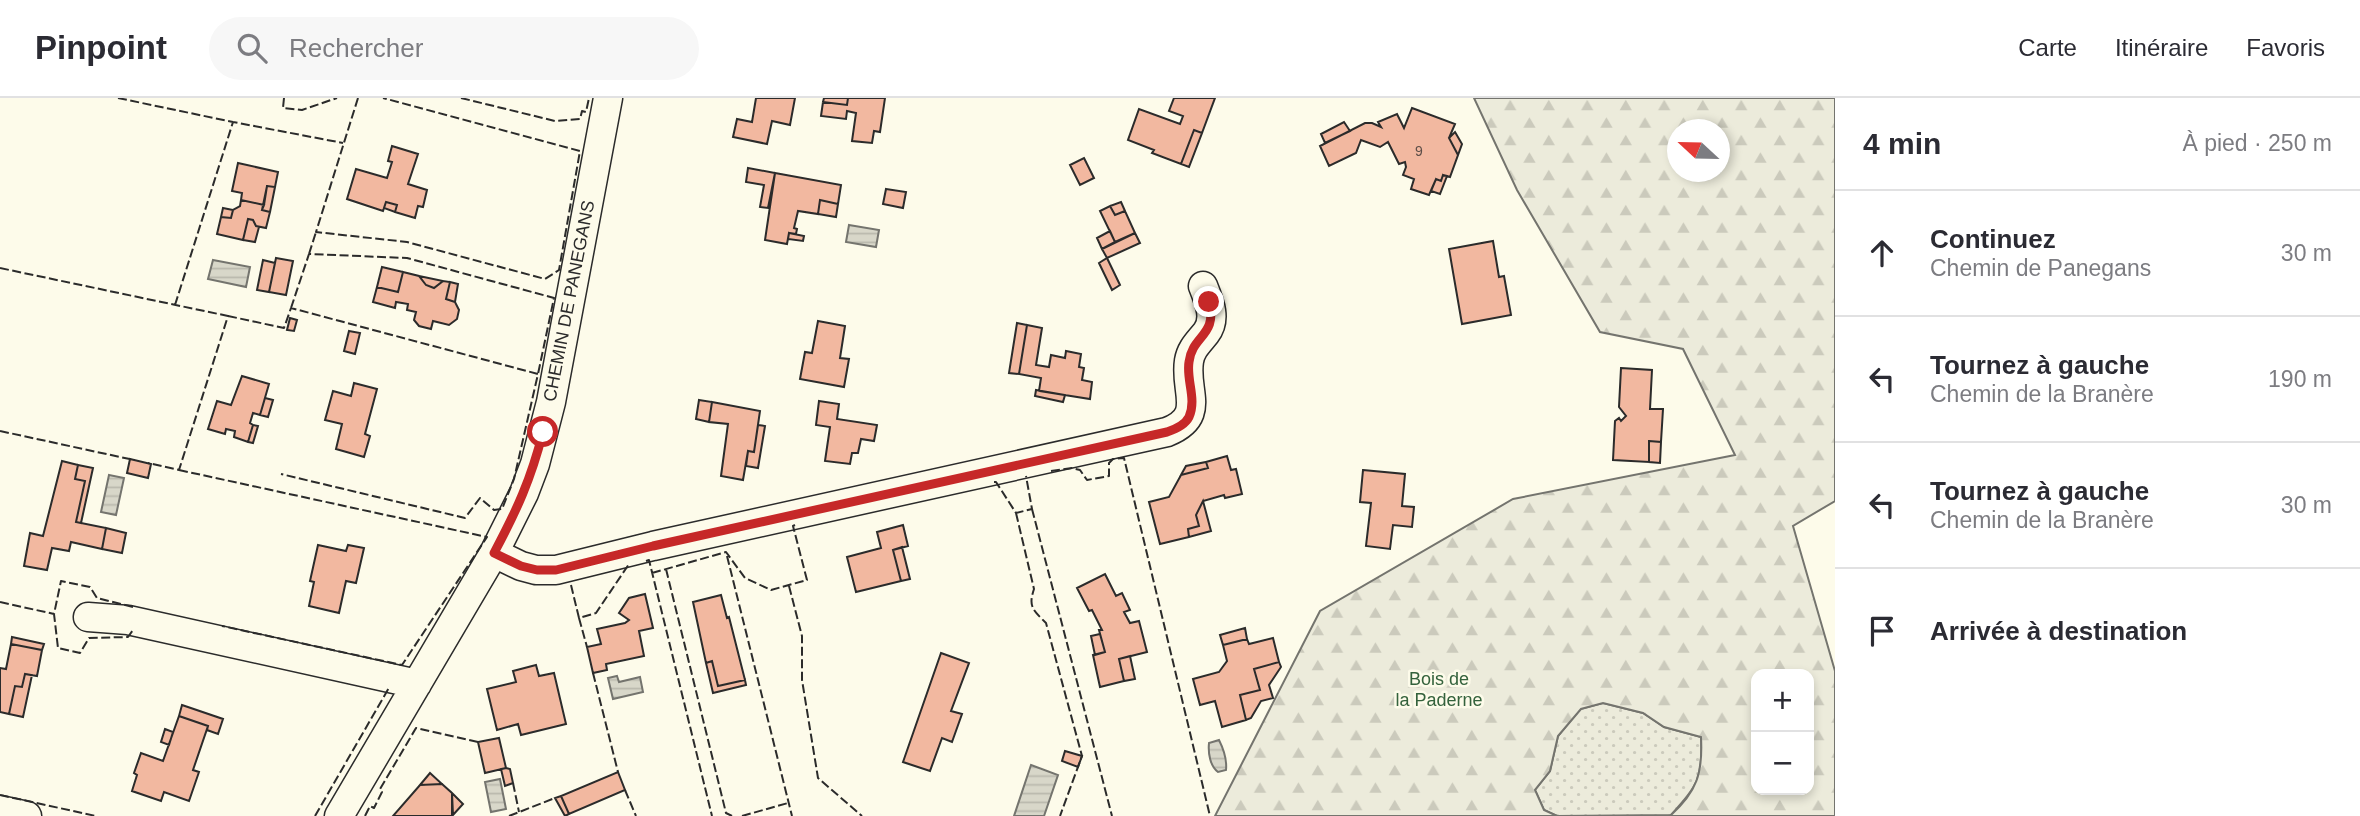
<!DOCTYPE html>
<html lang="fr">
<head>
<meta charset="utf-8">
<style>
  :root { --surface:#fff; --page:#f7f7f7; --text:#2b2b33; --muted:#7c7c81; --line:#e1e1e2 }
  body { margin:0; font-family:Helvetica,sans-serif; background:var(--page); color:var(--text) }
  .controls { position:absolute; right:21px; bottom:21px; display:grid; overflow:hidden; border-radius:14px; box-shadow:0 4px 10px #0003 }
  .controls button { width:63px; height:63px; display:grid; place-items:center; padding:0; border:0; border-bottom:2px solid var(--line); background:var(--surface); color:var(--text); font:35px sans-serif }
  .compass { position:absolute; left:1667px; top:21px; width:63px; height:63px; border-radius:50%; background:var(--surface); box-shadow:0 4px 10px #0003; rotate:292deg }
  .stop { position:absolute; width:21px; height:21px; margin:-16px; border:5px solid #c62828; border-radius:50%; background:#fff }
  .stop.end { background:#c62828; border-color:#fff; box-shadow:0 2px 7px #0008 }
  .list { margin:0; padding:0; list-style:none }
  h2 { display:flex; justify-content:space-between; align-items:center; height:91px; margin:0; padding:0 28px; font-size:30px }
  h2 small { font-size:23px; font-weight:400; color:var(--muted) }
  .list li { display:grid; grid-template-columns:46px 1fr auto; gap:21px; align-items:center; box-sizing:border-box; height:126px; padding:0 28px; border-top:2px solid var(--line) }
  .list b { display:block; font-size:26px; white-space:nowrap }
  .list p { margin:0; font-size:23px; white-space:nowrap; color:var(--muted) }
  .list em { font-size:23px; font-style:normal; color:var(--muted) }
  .icon { flex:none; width:38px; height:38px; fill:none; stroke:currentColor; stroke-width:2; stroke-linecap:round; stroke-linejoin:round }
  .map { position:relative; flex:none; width:1835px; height:718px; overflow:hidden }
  header { display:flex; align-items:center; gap:42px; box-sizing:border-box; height:98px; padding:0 35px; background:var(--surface); border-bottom:2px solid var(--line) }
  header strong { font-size:33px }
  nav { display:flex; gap:38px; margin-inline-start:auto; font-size:24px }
  .search { width:490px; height:63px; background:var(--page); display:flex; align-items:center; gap:18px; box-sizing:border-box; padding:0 24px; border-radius:38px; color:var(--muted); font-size:26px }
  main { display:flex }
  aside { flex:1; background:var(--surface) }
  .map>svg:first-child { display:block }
</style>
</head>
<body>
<header>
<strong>Pinpoint</strong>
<div class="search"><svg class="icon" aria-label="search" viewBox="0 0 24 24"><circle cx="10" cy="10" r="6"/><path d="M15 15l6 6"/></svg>Rechercher</div>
<nav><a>Carte</a><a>Itinéraire</a><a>Favoris</a></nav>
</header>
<main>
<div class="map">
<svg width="1835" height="718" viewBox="0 0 1835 718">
  <defs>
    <pattern id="grass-dots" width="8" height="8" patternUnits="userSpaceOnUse" patternTransform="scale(1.75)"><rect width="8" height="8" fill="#ecebdb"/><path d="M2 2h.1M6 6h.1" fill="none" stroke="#cbcabc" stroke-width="1.8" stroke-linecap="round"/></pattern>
    <pattern id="forest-firs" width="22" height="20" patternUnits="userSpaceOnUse" patternTransform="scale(1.75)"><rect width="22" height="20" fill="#ecebdb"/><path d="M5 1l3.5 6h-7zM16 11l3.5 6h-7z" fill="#cbcabc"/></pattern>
    <pattern id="water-rules" width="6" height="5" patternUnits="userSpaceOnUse" patternTransform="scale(1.75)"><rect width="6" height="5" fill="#d8d7c9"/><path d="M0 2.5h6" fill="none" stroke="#bab9ad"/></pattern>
  </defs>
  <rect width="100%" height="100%" fill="#fdfbea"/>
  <path fill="url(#grass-dots)" stroke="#74746e" stroke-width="2" d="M1603,605L1643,615L1664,629L1701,639C1703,680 1698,687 1671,717L1557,718L1544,712L1535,692L1550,673L1558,638L1580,611Z"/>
  <path fill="url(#forest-firs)" stroke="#74746e" stroke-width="2" fill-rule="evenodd" d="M1474,0H1835V403L1793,428L1835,573V718H1670C1697,694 1703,675 1701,639L1664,629L1643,615L1603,605L1581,611L1558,638L1550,673L1535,692L1544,712L1557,718H1215L1320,513L1513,401L1735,357L1683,251L1600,234L1517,92ZM1678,32H1720V74H1678ZM1756,576H1809V692H1756Z"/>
  <path fill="url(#water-rules)" stroke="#74746e" stroke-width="2" d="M849,127L879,132L876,149L846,144Z
    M213,162L250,169L246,189L208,181Z
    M109,377L124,380L116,417L101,414Z
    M617,578L619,584L640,579L643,594L613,601L608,580Z
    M1219,642C1224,652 1227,662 1226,672L1218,674C1210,668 1208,655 1209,645Z
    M1031,667L1058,677L1044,718H1014Z
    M500,681L506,711L491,714L485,684Z"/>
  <path fill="#f2b8a0" stroke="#2b2b2b" stroke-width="2" d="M756,0H795L790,27L772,23L767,46L733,39L737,21L752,24Z
    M824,0H848L847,7L823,4Z
    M848,0H885L880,34L874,33L872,45L852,43L856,15L847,13L846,21L821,18L823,4L847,7Z
    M1174,0H1215L1202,35L1194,32L1181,66L1152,55L1154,52L1128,42L1139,11L1180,26L1183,18L1169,13Z
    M1412,10L1455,26L1449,40L1458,57L1450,79L1443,77L1441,83L1436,81L1429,97L1411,91L1414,81L1403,77L1406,69L1405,64L1399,66L1388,44L1380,49L1361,42L1356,55L1329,68L1320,48L1365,25H1372L1381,29L1378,24L1397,16L1404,30Z
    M1344,24L1350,33L1325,45L1321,36Z
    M1194,32L1202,35L1189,69L1181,66Z
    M1455,34L1462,46L1458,57L1449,40Z
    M392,48L418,56L408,86L427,92L423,109L418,108L415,120L395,114L397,107L386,104L383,113L347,101L356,71L387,80L392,64L388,63Z
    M1084,60L1094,80L1080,87L1070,67Z
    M238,65L278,74L275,89L267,88L264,107L241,102L242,95L232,93Z
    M748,70L775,75L768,110L760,109L764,87L746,84Z
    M775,75L841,87L838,106L820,102L818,116L798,113L794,130L797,131L796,136L789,135L787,146L765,142Z
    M1443,77L1447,78L1440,96L1431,93L1436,81L1441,83Z
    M267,88L275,89L270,114L262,112Z
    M886,91L906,94L903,110L883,106Z
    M241,102L264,107L262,112L270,114L266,130L256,128L253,122L248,121L243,142L217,136L221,119L231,120L233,112L240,108Z
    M820,102L838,106L836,119L818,116Z
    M386,104L397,107L395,114L384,110Z
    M1121,104L1125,113L1115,117L1110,108Z
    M1110,108L1115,117L1125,113L1135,135L1115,144L1100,113Z
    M223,110L233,112L231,120L221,119Z
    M248,121L253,122L256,128L259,129L255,144L243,142Z
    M1110,133L1115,144L1102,151L1097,140Z
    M789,135L804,138L803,143L788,141Z
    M1135,135L1140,145L1107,160L1102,151Z
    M1493,143L1499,179L1504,178L1511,217L1462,226L1449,151Z
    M276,160L293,163L286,197L269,194Z
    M1107,160L1120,187L1112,192L1099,165Z
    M263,162L275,165L269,194L257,192Z
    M382,169L403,174L398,194L377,189Z
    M403,174L419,178L426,187L434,190L443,183L450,184L446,201L455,204L459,212L457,221L449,227L433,223L431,231L419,228L414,222L416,214L407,212L408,206L396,204L395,210L373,204L377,189L398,194Z
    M419,178L443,183L434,190L426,187Z
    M450,184L458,186L455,204L446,201Z
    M290,220L297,222L294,233L287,232Z
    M818,223L845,228L840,260L849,261L844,289L800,281L805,254L812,255Z
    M1017,225L1027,227L1019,276L1009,275Z
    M1027,227L1042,230L1036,267L1049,269L1051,257L1065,260L1066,253L1081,256L1079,269L1084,270L1082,282L1092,284L1090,301L1039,293L1041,280L1019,276Z
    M349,233L360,235L355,256L344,253Z
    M1621,270L1652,272L1650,311H1663L1661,344L1649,343V364L1613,362L1615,323L1619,320L1621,323L1626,318L1619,309Z
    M242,278L269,286L260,317L253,315L250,325L253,327L248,344L234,339L235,333L226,331L225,336L208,331L217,303L231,307Z
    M354,285L377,291L365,336L370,338L364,359L336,351L342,326L325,322L333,293L351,298Z
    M1036,292L1065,297L1063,304L1035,298Z
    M265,300L273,302L268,319L260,317Z
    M699,302L712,304L709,324L696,321Z
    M819,303L839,306L837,321L877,327L874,343L861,341L858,355H852L850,366L825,363L830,329L816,327Z
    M712,304L760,313L754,354L748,353L743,382L721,378L728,326L709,324Z
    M253,327L258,328L253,345L248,344Z
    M758,327L765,328L758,370L746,368L748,353L754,354Z
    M1649,343L1661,344L1660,365L1649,364Z
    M1227,358L1231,372L1236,371L1242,396L1225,400L1224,397L1203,403L1196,417L1199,428L1188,431L1189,439L1160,446L1149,404L1169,399L1181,377L1208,370L1206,364Z
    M130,361L151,366L148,380L127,375Z
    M62,363L78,367L75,381L85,383L76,424L106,430L102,451L71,444L69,453L52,450L47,472L24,468L30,435L43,438Z
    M1206,364L1208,370L1181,377L1186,368Z
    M78,367L93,370L81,425L76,424L85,383L75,381Z
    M1363,372L1405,376L1402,408L1414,409L1412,429L1393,427L1390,451L1366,448L1371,405L1360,404Z
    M1203,403L1211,433L1189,439L1188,431L1199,428L1196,417Z
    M903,427L908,448L893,452L901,483L856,494L847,459L881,450L877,434Z
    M106,430L126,435L122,455L102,451Z
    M318,447L346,453L348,447L364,450L356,485L346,483L339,515L309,508L314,484L310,483Z
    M902,449L910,481L901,483L893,452Z
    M1105,476L1116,498L1122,495L1130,512L1124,514L1130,525L1139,523L1147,554L1119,561L1124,583L1100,589L1093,557L1105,554L1099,532H1102L1092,512L1089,513L1077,490Z
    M645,496L653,530L639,533L644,558L606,566L607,572L593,575L587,549L601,546L597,531L625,525L629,522L619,515L629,500Z
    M721,497L727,520L729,519L745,582L718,588L712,563L706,565L693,504Z
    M1245,530L1247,541L1223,547L1220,537Z
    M1100,536L1105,554L1095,557L1091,538Z
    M12,539L44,546L42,552L11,546Z
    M1273,540L1279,564L1254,571L1260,592L1240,597L1246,622L1222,629L1215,603L1200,607L1193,581L1219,574L1227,563L1223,547L1247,541L1249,546Z
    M11,546L42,552L37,578L25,576L22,589L15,588L9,616L0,614V570L6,571Z
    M941,555L969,565L951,613L962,616L952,644L942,640L930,673L903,664Z
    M1130,558L1135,581L1124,583L1119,561Z
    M712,563L718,588L745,582L746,587L713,595L706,565Z
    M1279,564L1281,569L1269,587L1273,600L1261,603L1251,620L1246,622L1240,597L1260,592L1254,571Z
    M536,567L539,578L554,575L566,626L521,637L518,626L497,632L487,591L516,584L513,573Z
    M25,576L32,577L23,619L9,616L15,588L22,589Z
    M182,607L223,621L218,636L207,632L208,628L179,618Z
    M179,618L208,628L193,672L199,674L189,703L164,694L161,703L132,693L137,677L134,675L141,655L163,663Z
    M165,631L173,634L169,647L161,644Z
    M499,640L506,670L485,675L478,644Z
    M1065,653L1082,658L1078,669L1062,663Z
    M506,670L510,671L513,685L505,688L501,671Z
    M618,674L625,692L569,716L561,698Z
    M430,675L442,686L420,687Z
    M442,686L452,695V718H393L420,687Z
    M452,695L463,706L453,717Z
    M561,698L569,716L565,718L555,700Z"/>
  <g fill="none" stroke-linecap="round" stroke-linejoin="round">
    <g stroke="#2b2b2b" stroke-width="31">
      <path id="minor" d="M494,455L521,468L536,472H556L653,448L1167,334C1207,318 1184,294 1189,263C1191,251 1198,245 1206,235C1217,221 1209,203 1203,188
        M88,519L128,522L417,586
        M0,712L27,718
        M339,718L494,455L524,395L535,366L551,304L608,0"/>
    </g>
    <use href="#minor" stroke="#fdfbea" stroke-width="28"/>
    <path stroke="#2b2b2b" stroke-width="2" stroke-dasharray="9 3.5" stroke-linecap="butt" d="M118,0L233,24
      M284,0L283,10L302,12L337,0
      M358,0L316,134L407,144L545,181L559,172L580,53L383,0
      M461,0L555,23L580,21L582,13L586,14L589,0
      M309,156L316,134
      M0,170L228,218L179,372L148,365
      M175,207L233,24L343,45
      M291,210L309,156L407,160L554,200L538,276
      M228,218L284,230L291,210L538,276L514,381L502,411L494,412L480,400L465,420L281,376
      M0,333L134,362
      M179,372L487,439L402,567L222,528
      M1051,373L1072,370L1080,372L1087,382L1109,378V365L1113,361L1124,360L1210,718
      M994,384H996L1016,415L1032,411L1026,378
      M1032,411L1112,718
      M1016,415L1034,491C1028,509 1033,512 1046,525L1082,658L1060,718
      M727,458L792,718
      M646,463L649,462L712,718
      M666,471L726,715L732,718
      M652,475L726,454L745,480L771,492L807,482L793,428L795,427
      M571,487L579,520L596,515L629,466
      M789,488L802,538V582L818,680L862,718
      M0,504L54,516
      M133,509L97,500L90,489L61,483L54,516L58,550L80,555L89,540L128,539L133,532
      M579,520L587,549
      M593,575L618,674
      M513,685L519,714
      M625,692L636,718
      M0,697L96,718
      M315,718L390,588
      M365,718L370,708L374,710L382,694L380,691L416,630L478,644
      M509,718L555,700
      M742,718L788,705"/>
  </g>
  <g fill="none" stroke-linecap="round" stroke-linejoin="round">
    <path stroke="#c62828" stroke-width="9" d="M543,334C531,381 517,412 494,455L521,468L537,472H556L653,448L1167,334C1176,331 1185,327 1189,319C1197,301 1186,282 1189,264C1192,237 1218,238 1209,204"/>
  </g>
  <g text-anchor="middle" stroke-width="5" stroke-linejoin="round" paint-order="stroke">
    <g font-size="14" fill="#5d4e48">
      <text x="1419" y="58">9</text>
    </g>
    <g font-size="18" fill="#2b2b2b" stroke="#fdfbea">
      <text transform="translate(569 203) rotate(-79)" y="6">CHEMIN DE PANEGANS</text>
    </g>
    <g font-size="18" fill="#34623c" stroke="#fdfbea">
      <text x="1439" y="587">Bois de<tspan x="1439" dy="21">la Paderne</tspan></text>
    </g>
  </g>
</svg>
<div class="controls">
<button>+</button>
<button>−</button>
</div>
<svg class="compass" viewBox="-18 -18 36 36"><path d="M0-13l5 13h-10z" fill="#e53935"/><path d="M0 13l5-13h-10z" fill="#7c7c81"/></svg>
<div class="stop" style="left:543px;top:334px"></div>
<div class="stop end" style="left:1209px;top:204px"></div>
</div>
<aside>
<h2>4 min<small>À pied · 250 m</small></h2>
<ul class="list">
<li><svg class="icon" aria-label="ahead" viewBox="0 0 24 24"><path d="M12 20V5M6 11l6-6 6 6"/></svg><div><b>Continuez</b><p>Chemin de Panegans</p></div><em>30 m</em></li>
<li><svg class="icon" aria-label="left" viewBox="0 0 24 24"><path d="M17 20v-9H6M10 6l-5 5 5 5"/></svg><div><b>Tournez à gauche</b><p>Chemin de la Branère</p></div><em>190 m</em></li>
<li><svg class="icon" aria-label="left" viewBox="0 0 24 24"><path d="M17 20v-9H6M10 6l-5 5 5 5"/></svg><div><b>Tournez à gauche</b><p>Chemin de la Branère</p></div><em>30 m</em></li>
<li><svg class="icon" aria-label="arrive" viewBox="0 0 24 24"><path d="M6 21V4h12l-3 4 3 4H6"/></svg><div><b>Arrivée à destination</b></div></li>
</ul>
</aside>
</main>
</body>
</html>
